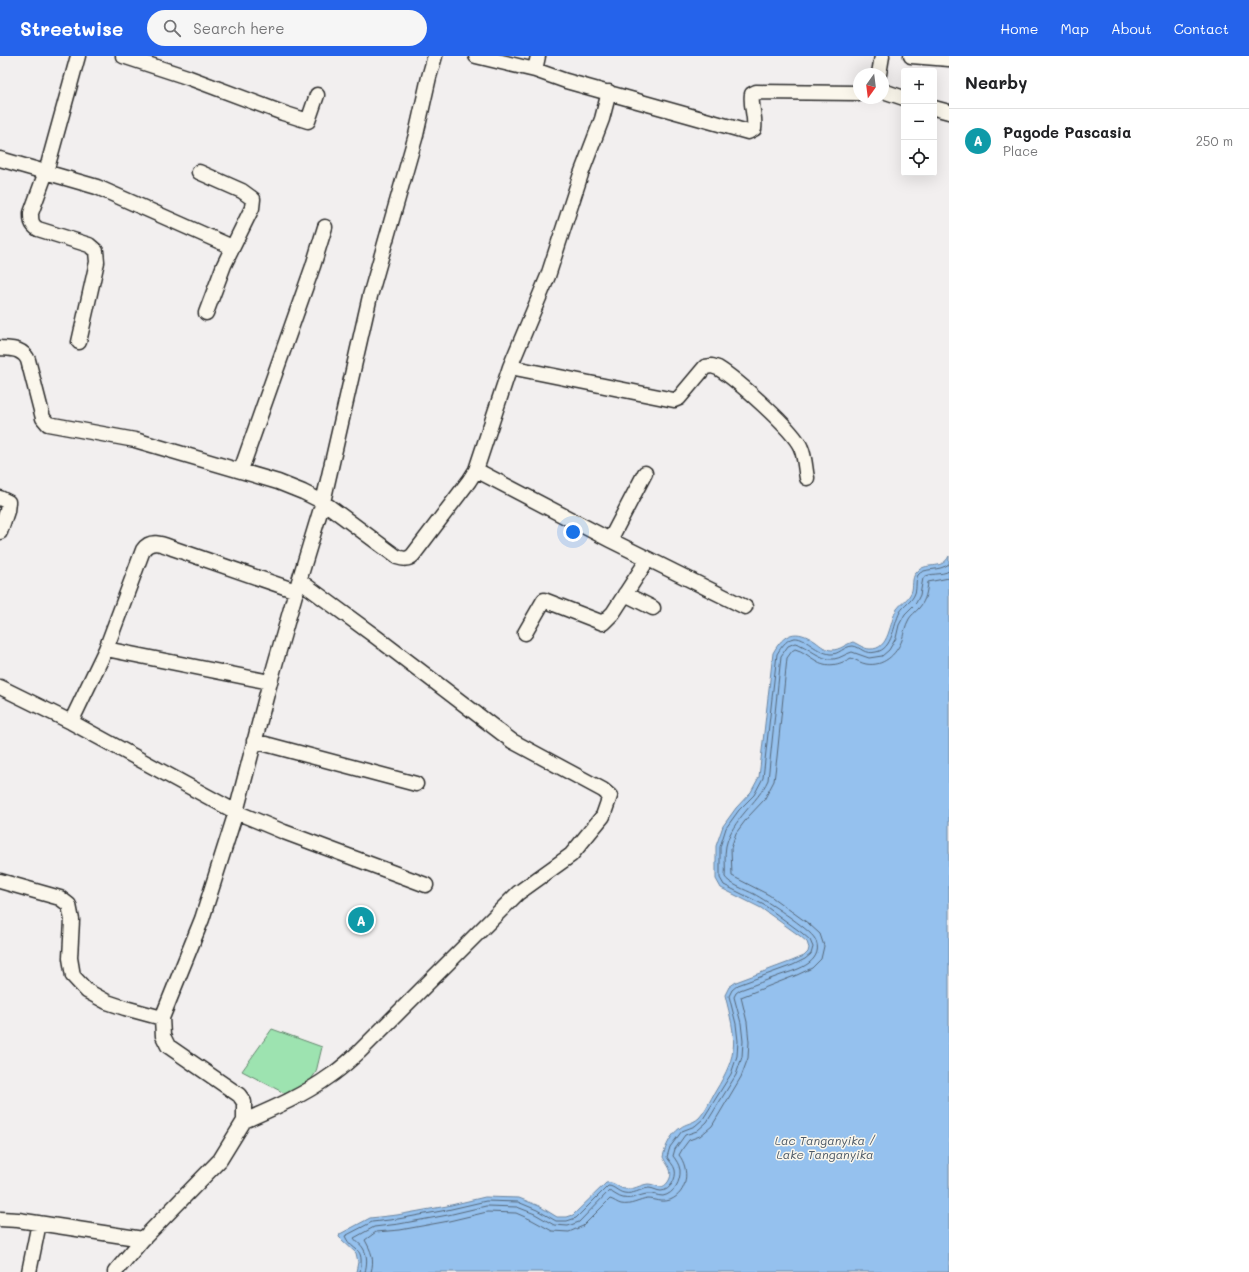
<!DOCTYPE html>
<html lang="en">
<head>
<meta charset="utf-8">
<style>
  :root { --surface:#fff; --page:#f6f6f6; --text:#202124; --muted:#757577; --line:#e0e0e0; --accent:#2563eb }
  body { margin:0; font-family:Mali,sans-serif; background:var(--page); color:var(--text) }
  .controls { position:absolute; right:12px; top:12px; display:grid; overflow:hidden; border-radius:4px; box-shadow:0 4px 16px #0002 }
  .controls button { width:36px; height:36px; display:grid; place-items:center; padding:0; border:0; border-bottom:1px solid var(--line); background:var(--surface); color:var(--text); font:20px sans-serif }
  .compass { position:absolute; left:853px; top:12px; width:36px; height:36px; border-radius:50%; background:var(--surface); box-shadow:0 4px 16px #0002; rotate:194deg }
  .you { position:absolute; left:573px; top:476px; width:14px; height:14px; margin:-10px; border:3px solid #fff; border-radius:50%; background:#1a73e8; box-shadow:0 0 0 6px #1a73e833 }
  .badge { display:grid; place-items:center; width:26px; height:26px; border-radius:50%; background:var(--accent); color:#fff; font-size:13px; font-weight:700 }
  .pin { position:absolute; translate:-50% -50%; border:2px solid #fff; box-shadow:0 1px 4px #0006 }
  .list { margin:0; padding:0; list-style:none }
  h2 { display:flex; justify-content:space-between; align-items:center; height:52px; margin:0; padding:0 16px; font-size:17px }
  h2 small { font-size:13px; font-weight:400; color:var(--muted) }
  .list li { display:grid; grid-template-columns:26px 1fr auto; gap:12px; align-items:center; box-sizing:border-box; height:64px; padding:0 16px; border-top:1px solid var(--line) }
  .list b { display:block; font-size:15px; white-space:nowrap }
  .list p { margin:0; font-size:13px; white-space:nowrap; color:var(--muted) }
  .list em { font-size:13px; font-style:normal; color:var(--muted) }
  .icon { flex:none; width:22px; height:22px; fill:none; stroke:currentColor; stroke-width:2; stroke-linecap:round; stroke-linejoin:round }
  .map { position:relative; flex:none; width:949px; height:1216px; overflow:hidden }
  header { display:flex; align-items:center; gap:24px; box-sizing:border-box; height:56px; padding:0 20px; background:var(--accent); color:#fff }
  header strong { font-size:19px }
  nav { display:flex; gap:22px; margin-inline-start:auto; font-size:14px }
  .search { width:280px; height:36px; background:var(--page); display:flex; align-items:center; gap:10px; box-sizing:border-box; padding:0 14px; border-radius:22px; color:var(--muted); font-size:15px }
  main { display:flex }
  aside { flex:1; background:var(--surface) }
  .map>svg:first-child { display:block }
</style>
</head>
<body>
<header>
<strong>Streetwise</strong>
<div class="search"><svg class="icon" aria-label="search" viewBox="0 0 24 24"><circle cx="10" cy="10" r="6"/><path d="M15 15l6 6"/></svg>Search here</div>
<nav><a>Home</a><a>Map</a><a>About</a><a>Contact</a></nav>
</header>
<main>
<div class="map">
<svg width="949" height="1216" viewBox="0 0 949 1216">
  <rect width="100%" height="100%" fill="#f2efef"/>
  <filter id="ink" filterUnits="userSpaceOnUse"><feTurbulence type="fractalNoise" baseFrequency=".025" numOctaves="2"/><feDisplacementMap in="SourceGraphic" scale="8" xChannelSelector="R" yChannelSelector="G"/><feConvolveMatrix kernelMatrix="1 2 1 2 8 2 1 2 1" color-interpolation-filters="sRGB"/></filter>
  <g filter="url(#ink)">
    <path fill="#9de3b0" stroke="#64876e" d="M272,973L322,991L316,1016L306,1031L288,1039L242,1015Z"/>
    <path fill="#95c1ee" stroke="#6b85a0" d="M949,500V1216H356L358,1206L356,1197L341,1183L339,1181L340,1178L370,1162L397,1159L447,1150L485,1141L519,1142L539,1150L557,1161H567L573,1159L606,1127C615,1125 618,1133 626,1133C633,1134 640,1129 648,1128C652,1128 656,1130 660,1131C663,1131 666,1129 668,1126C675,1115 667,1110 663,1101C665,1091 671,1078 680,1072C686,1067 692,1068 699,1062C706,1055 710,1044 715,1036C740,995 736,984 725,939L729,931L736,926L792,905L804,900L808,896L809,892L807,886L800,880L761,852L721,832L716,823V790L723,770L736,752L751,736L759,721L773,597C784,577 796,572 816,586C821,590 826,594 832,594C840,594 846,588 853,586C858,588 864,593 870,593C890,594 889,566 897,553C901,547 908,544 911,537C914,531 911,522 916,517C926,504 941,516 949,500Z"/>
    <g fill="none" stroke-linecap="round" stroke-linejoin="round">
      <path stroke="#556779" stroke-width="1" d="M360,1216C365,1188 353,1198 345,1180L372,1166L398,1163L447,1154L486,1145L518,1146L537,1154L556,1165H567L576,1162L608,1130C614,1130 618,1136 624,1137C633,1139 640,1133 649,1132C653,1132 657,1135 661,1135C670,1135 677,1122 675,1114C674,1109 669,1105 667,1101L670,1091L682,1075L695,1070L703,1063L731,1018L737,1000L738,985L736,968L729,940L732,934L738,929L793,909L805,903L811,898L813,891L810,884L802,877L764,849L724,829L720,822V791L726,772L739,754L754,739L763,722L777,598C797,564 807,594 830,598C839,599 844,590 853,590C861,591 864,599 876,596C893,593 893,569 900,556C904,549 912,546 915,537C917,532 915,524 918,519C924,511 939,516 949,508
        M365,1216C367,1208 368,1200 363,1192C361,1188 356,1186 354,1182L374,1171L399,1168L448,1159L486,1150L517,1151L535,1158L554,1169L568,1170L579,1166L609,1135C614,1137 618,1141 623,1142C632,1144 639,1139 647,1138C653,1137 657,1140 663,1140C674,1138 681,1125 680,1114C679,1108 676,1104 673,1100L675,1093L685,1079L697,1075L707,1066L736,1019L742,1001L743,985L741,967L734,941L736,937L740,934C754,929 767,924 781,919C790,916 801,913 809,907C817,901 820,892 815,883C810,873 765,844 754,838C746,834 729,828 725,821C726,811 724,799 726,790C732,763 757,748 768,724L781,600L788,590L795,587C808,590 820,605 834,603C841,602 845,598 852,596L869,602L882,600L889,594L896,582L899,569L905,558L916,547L920,539L923,522C930,516 941,520 949,515
        M371,1216C375,1203 371,1195 365,1184L376,1176L400,1174L449,1165L487,1156L516,1157L532,1164L552,1175L569,1176L583,1170L610,1143C614,1144 617,1147 621,1148C631,1150 639,1144 648,1143C656,1143 661,1147 670,1144C688,1137 690,1113 679,1099L683,1092L689,1084L700,1080L712,1070L741,1021L748,1002L749,986L747,966L741,941L797,919L812,912L821,903L824,890L820,878L809,868L769,839L732,820L731,792L736,777L748,761L764,744L774,725L777,701L787,602L792,595L795,593C803,595 808,600 815,604C827,612 839,609 851,602C856,604 861,607 866,608C883,611 896,599 902,584C904,577 905,570 909,563C911,559 916,556 919,552C926,544 927,535 928,526L949,522"/>
      <g stroke="#2b2b2b" stroke-width="17">
        <path id="minor" d="M78,0L46,116L31,157C31,164 31,169 38,173L89,189L96,195L97,206L79,286
          M123,0L187,21L283,57L308,65L317,39
          M476,0L535,14L566,25L748,76L754,73C756,61 750,49 752,38L756,36L859,37
          M911,0L949,3
          M535,14L538,0
          M879,18L882,0
          M883,35L904,42
          M934,52L949,56
          M0,103L97,131L232,191
          M199,116L242,135L253,143L252,152L224,209L206,257
          M0,292C12,293 22,292 28,304L43,362L48,368L135,384L278,426L303,436L323,446L397,501C403,503 408,504 413,499L469,425L476,414L510,311L548,220L581,118L602,63L609,36
          M510,311L674,344L679,342L705,311L712,310L718,312C736,323 794,374 801,392C805,401 805,412 807,422
          M241,414L313,210L325,171
          M476,414L610,484L745,551
          M0,442L8,446L7,455L0,476
          M610,484L645,417
          M625,538L653,552
          M525,577L544,544L603,567L613,557L648,503
          M106,593L143,494C151,482 164,489 175,493L296,535
          M0,631L71,666L236,756L284,776L426,829
          M71,666L106,593L270,626
          M254,685L416,728
          M0,825L60,842L69,849L72,864L70,902L73,920L87,935L107,946L125,952L162,962
          M244,1065C274,1052 304,1039 330,1020C341,1013 350,1004 359,996L518,837L571,799L603,760L610,740L603,734L512,685L376,581L300,525
          M0,1163L18,1164L143,1183
          M29,1216L39,1167
          M115,1216L143,1183L220,1104L244,1065V1046L239,1039L168,990L163,980L162,962L202,863L236,756L270,626L296,535L323,446L370,240L416,79L429,21L435,0"/>
      </g>
      <use href="#minor" stroke="#fbf7ec" stroke-width="14"/>
    </g>
  </g>
  <g text-anchor="middle" stroke-width="3" stroke-linejoin="round" paint-order="stroke">
    <g font-size="12" font-style="italic" fill="#4b5866" stroke="#fbf7ec">
      <text x="825" y="1089">Lac Tanganyika /<tspan x="825" dy="14">Lake Tanganyika</tspan></text>
    </g>
  </g>
</svg>
<div class="controls">
<button>+</button>
<button>−</button>
<button><svg class="icon" aria-label="locate" viewBox="0 0 24 24"><circle cx="12" cy="12" r="6"/><path d="M12 2v4M12 18v4M2 12h4M18 12h4"/></svg></button>
</div>
<svg class="compass" viewBox="-18 -18 36 36"><path d="M0-13l5 13h-10z" fill="#e53935"/><path d="M0 13l5-13h-10z" fill="#757577"/></svg>
<div class="you"></div>
<div class="pin badge" style="left:361px;top:864px;background:#0f9aa8">A</div>
</div>
<aside>
<h2>Nearby<small></small></h2>
<ul class="list">
<li><span class="badge" style="background:#0f9aa8">A</span><div><b>Pagode Pascasia</b><p>Place</p></div><em>250 m</em></li>
</ul>
</aside>
</main>
</body>
</html>
